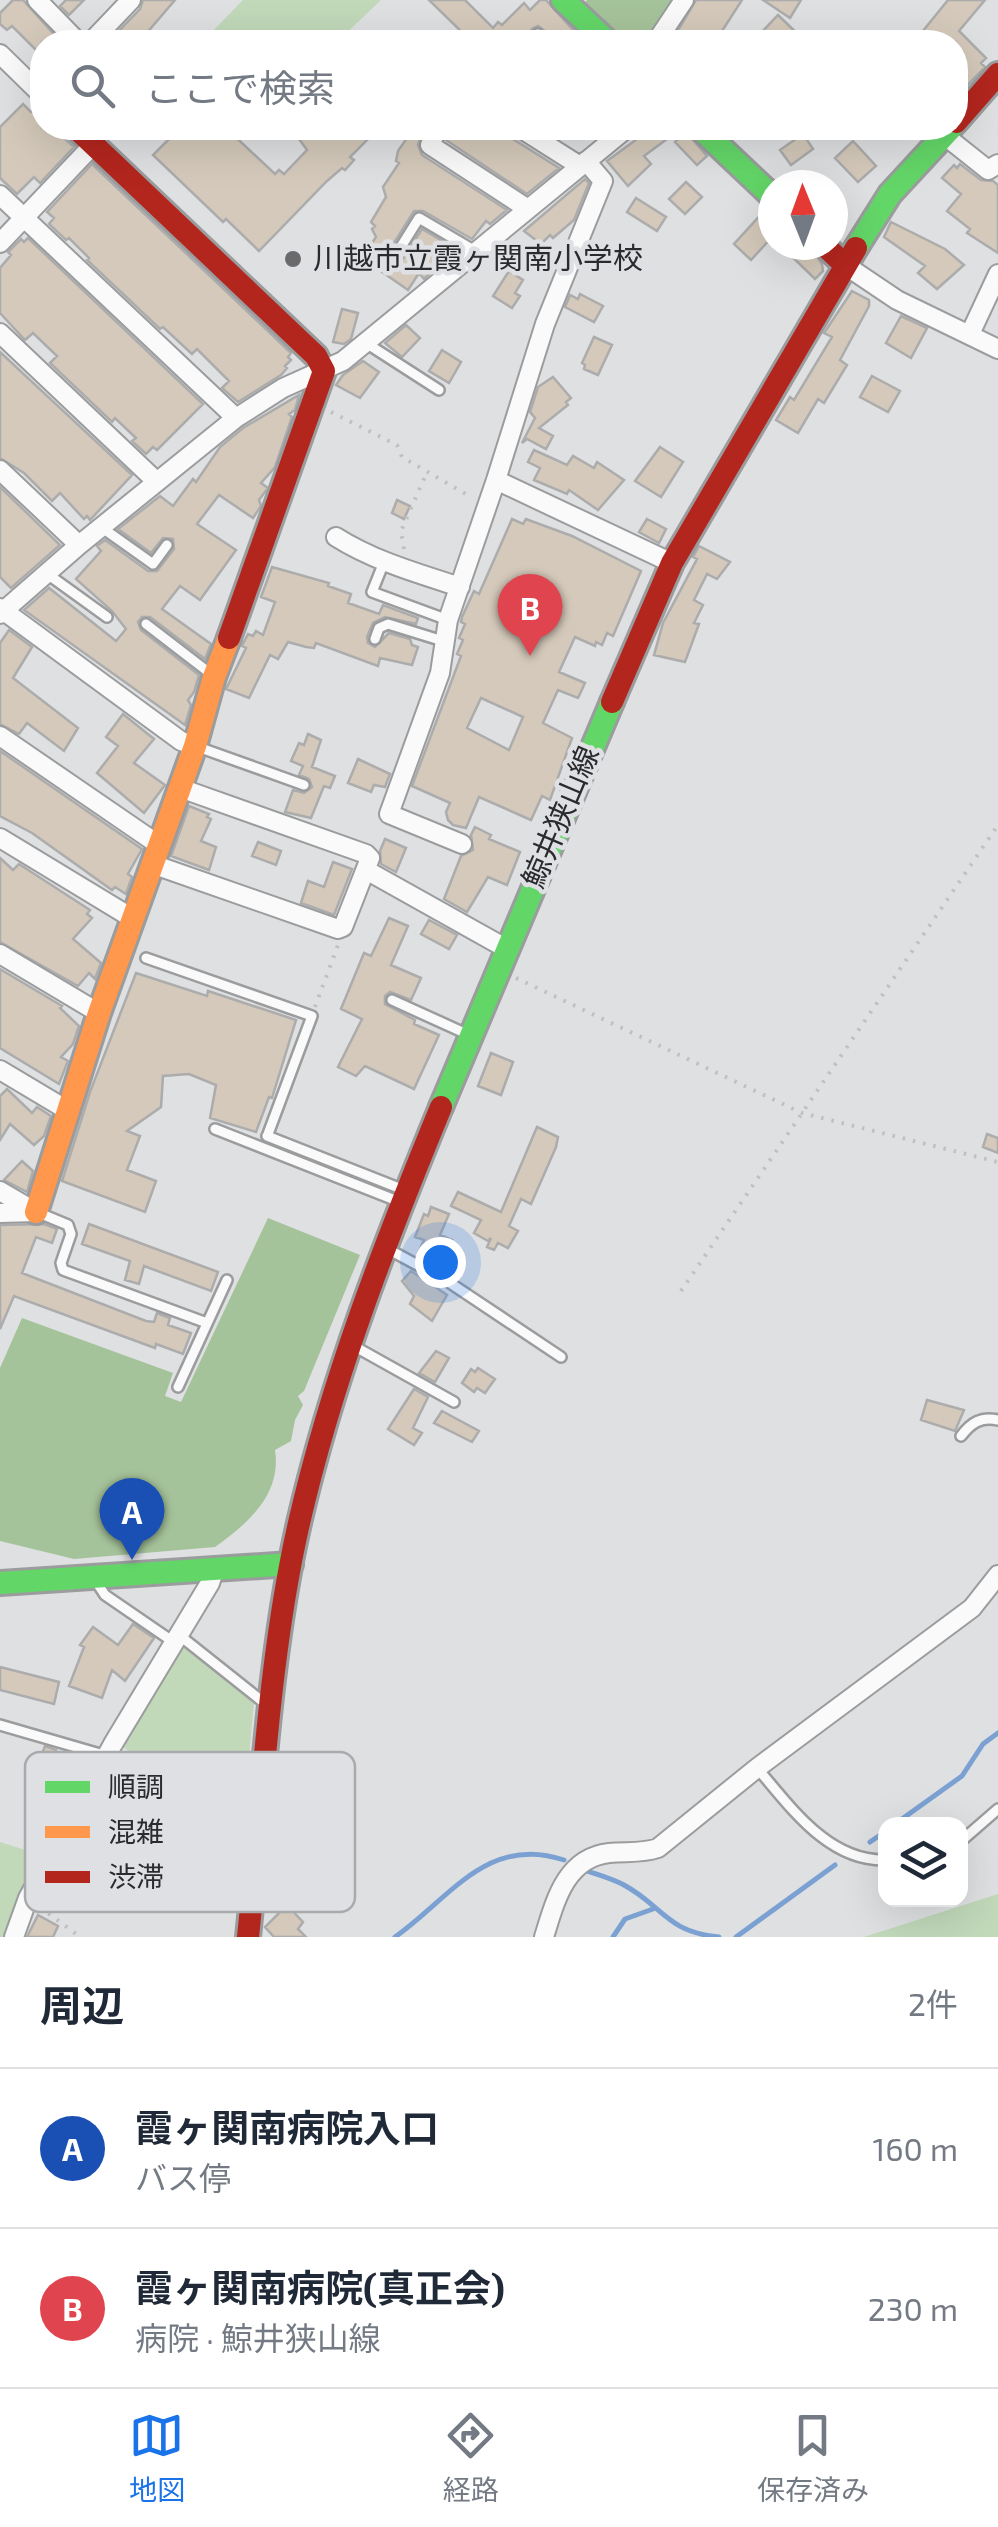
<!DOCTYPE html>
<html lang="ja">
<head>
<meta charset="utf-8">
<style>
  :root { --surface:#fff; --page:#f6f6f7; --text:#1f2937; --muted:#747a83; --line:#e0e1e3; --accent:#1a73e8 }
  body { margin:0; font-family:"Exo 2","Noto Sans JP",sans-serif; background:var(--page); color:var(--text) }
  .controls { position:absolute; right:30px; bottom:30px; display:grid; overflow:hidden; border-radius:20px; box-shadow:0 10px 40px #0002 }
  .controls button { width:90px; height:90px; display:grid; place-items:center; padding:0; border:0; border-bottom:2px solid var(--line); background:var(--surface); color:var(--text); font:50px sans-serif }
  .compass { position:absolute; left:758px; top:170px; width:90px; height:90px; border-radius:50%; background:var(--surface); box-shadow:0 10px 40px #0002; rotate:359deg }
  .you { position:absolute; left:440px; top:1262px; width:35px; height:35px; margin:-25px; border:8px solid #fff; border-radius:50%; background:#1a73e8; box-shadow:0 0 0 15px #1a73e833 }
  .badge { display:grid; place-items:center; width:65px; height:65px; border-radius:50%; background:var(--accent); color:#fff; font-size:32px; font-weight:700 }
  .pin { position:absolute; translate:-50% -82px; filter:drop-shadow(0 2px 5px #0008) }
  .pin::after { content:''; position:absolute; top:52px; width:35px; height:30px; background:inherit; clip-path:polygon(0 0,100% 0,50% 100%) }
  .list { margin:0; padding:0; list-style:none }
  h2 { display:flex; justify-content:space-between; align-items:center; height:130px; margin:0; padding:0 40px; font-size:42px }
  h2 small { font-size:32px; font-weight:400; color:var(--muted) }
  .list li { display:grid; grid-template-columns:65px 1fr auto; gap:30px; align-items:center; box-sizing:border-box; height:160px; padding:0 40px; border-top:2px solid var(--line) }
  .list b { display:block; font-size:38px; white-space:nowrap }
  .list p { margin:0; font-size:32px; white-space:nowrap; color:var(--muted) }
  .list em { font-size:32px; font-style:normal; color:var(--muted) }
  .icon { flex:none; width:55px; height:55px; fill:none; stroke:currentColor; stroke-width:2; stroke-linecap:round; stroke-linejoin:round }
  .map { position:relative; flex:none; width:998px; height:1937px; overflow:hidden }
  .search { position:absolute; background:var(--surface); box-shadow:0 10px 40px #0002; left:30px; right:30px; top:30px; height:110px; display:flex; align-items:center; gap:25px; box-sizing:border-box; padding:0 35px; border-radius:40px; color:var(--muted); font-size:38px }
  .sheet { height:450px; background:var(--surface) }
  nav { display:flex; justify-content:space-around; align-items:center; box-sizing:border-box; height:140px; border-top:2px solid var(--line); background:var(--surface); font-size:28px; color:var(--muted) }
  nav a { display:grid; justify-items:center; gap:5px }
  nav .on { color:var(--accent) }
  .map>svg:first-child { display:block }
</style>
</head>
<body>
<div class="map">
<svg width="998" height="1937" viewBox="0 0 998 1937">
  <rect width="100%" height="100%" fill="#dfe0e2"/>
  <path fill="#c1d8b9" d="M243,0H381L337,42H208V36Z
    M182,1645L254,1702L247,1777H207L171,1785L121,1745Z
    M0,1842L47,1857L9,1937H0Z
    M998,1894V1937H864Z"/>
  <path fill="#a5c39a" d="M587,0H677L649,42H625L584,4Z
    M268,1218L360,1255L304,1391L298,1396L303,1405L295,1420L291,1441L275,1450C282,1495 247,1524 215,1547L74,1559L0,1541V1368L22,1318L173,1373L165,1396L181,1402Z"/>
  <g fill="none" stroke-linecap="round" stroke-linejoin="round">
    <path stroke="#7ba1d3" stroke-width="5" d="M895,1824L962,1776L983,1744L998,1733
      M870,1842L886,1831
      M587,1871C599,1875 613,1879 624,1885C663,1906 666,1932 719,1937
      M395,1937C449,1899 488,1834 564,1860
      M613,1937L625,1919L653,1909
      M736,1937L835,1865"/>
  </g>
  <path fill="#d4c9ba" stroke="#acacad" stroke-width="2.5" fill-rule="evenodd" d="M13,0H23L61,42H42V56L12,26L7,30L0,24V13Z
    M66,0H84L69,15L60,6Z
    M143,0H175L139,42H108L140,9Z
    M429,0H465L493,28L498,22L502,25L524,3L530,10L540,0H546L574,31L571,33L580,42H542L546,32L538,26L532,29L524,42H472Z
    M696,0H742L715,42H671Z
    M763,0H801L790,18Z
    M948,0H985L959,31L986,58L981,63L985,67L956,97V42H914Z
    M778,15L806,42H771L761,33Z
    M23,104L31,112H42V128H53L74,147L40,183L34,177L17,194L0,178V127Z
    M180,128H226L275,174L279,170L284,174L307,150L291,128H379L350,157L354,160L345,170L342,168L327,181L259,251L226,219L223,222L153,155Z
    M414,128H424L418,145L422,155L507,210L490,224L486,221L472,239L423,211H414L382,262L384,272L395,271L422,229L456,249L424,279L419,273L408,290L362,258L376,237L372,229L375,226L371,222L386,197L383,187L399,163L396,161L398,151Z
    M450,128H506L513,139L559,168L527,194L446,140Z
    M652,128H682L644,156L651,164L628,186L607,161Z
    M686,132L707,156L697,165L675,142Z
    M803,134L813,149L791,165L780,150Z
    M853,141L876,166L858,182L835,158Z
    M92,164L291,353L288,357L291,360L285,366L287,368L281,375L238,402L222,388L229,381L197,349L192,354L163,327L160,329L87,260L89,258L69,238L66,240L49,224L54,218L47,212Z
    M960,164L981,180L993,181L998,185V253L967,233L970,229L947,211L961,194L942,178L954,165L957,168Z
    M585,179L589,183L574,220L553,238L550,235L541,244L524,231Z
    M686,182L702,197L685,214L669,199Z
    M636,198L666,217L657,231L627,212Z
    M765,210L773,212V236L751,260L734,244Z
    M891,222L945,249L964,265L937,289L918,273L925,266L884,237Z
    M28,238L203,404L157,450L153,447L146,454L132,441L136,438L115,418L112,422L50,363L57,356L33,333L25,340L0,313V268L11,255L8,252L21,239L24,242Z
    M780,245H809L822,264L823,271L815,279Z
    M509,271L523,280L515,293L520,296L512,308L493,296Z
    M852,291L869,300V306L840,360L847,365L824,403L818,399L798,433L776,420L790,397L794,400L832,337L824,333Z
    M580,294L603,306L594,322L565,307L570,295L578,299Z
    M342,309L358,313L351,339L344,344L333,342Z
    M901,316L927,328L911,358L886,343Z
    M406,325L420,338L402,357L385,343Z
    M594,337L612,345L598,375L584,369L585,365L582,363Z
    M442,350L461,362L449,383L429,371Z
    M0,352L132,475L90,520L87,516L84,519L60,493L52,501L24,473L0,458Z
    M363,361L379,372L360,398L336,385L343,375Z
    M872,376L900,391L888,412L860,397Z
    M553,377L571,398L566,402L568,405L539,428L553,436L546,449L527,439L522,443L535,418L530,412L538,387Z
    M299,395L295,410L289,414L292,417L275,467L261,483L268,488L259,500L261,506L253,518L219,495L197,524L236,550L200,600L180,586L162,609L211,644L205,659L150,617H142L138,622L141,630L199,675L194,692L188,700L191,705L185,725L24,610L49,588L116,641L126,629L112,611L76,579L101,551L97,546L105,540L148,571H157L174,549L173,539L163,538L151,553L118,529L160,496L173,506L193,479L196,482L220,447L243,428Z
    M660,447L683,462L661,497L635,481Z
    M534,450L567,465L573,456L594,468L597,462L624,480L598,510L569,490L567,494L534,480L540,468L528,462Z
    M0,487L60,545L11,588L0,577Z
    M397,500L410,506L404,519L392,513Z
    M512,519L523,524L526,519L572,536L641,571L613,636L607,633L602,645L596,642L595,646L575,637L559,672L585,683L578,698L558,690L543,723L572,738L550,800L542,796L531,820L479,797L466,828L453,825L448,820L446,812L450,803L412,786L461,656L457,654L463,640L459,638L465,624L461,622L462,617L474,591L479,594ZM481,698L523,717L509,750L467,728Z
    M647,519L666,529L659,543L639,532Z
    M699,546L730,562L717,579L707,574L694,600L703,605L694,623L699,624L685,662L654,655L663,623L697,559L693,557Z
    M272,567L329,583L328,586L351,594L348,603L379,614L383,605L418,618L416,624L385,617L373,623L367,637L368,643L375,647L389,633L410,639L412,645L418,647L412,665L380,658L378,666L316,643L314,648L306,647L288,642L278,659L270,655L249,698L226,689L246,648L242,646L248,634L253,636L256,631L263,635L275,602L261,597Z
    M9,630L32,647L13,678L78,728L64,751L27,723L19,734L0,724V643Z
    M123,714L154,739L134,763L165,785L144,813L97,773L118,746L106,737Z
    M308,734L321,740L312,767L335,776L330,788L324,786L311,818L285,812L293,790L304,793L312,787L309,779L299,775L303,766L291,761L299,743L304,745Z
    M0,751L142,849L128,874L132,877L126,894L115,887L112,890L32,833L0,816Z
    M358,759L390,774L385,787L374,785L371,792L348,783Z
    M189,806L209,814L207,817L211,819L201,841L216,847L209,870L171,856Z
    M475,827L491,835L489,839L520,852L507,885L488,877L467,912L444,899L461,856L473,850L471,835Z
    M385,839L406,848L396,872L381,864L380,851Z
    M258,842L281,851L276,865L252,856Z
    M0,858L13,870L19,864L90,910L87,914L92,918L73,939L101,963L95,979L89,973L78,986L0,942Z
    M333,862L352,869L334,915L301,903L308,881L324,887Z
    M389,918L408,926L391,965L421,978L411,1000L390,992L385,996V1004L415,1020L414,1024L439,1035L414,1089L365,1066L356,1076L338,1067L362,1019L341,1009L364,953L371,956Z
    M429,920L457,935L449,949L421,934Z
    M0,969L62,1006L60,1008L79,1026L73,1044L61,1057L68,1061L59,1084L0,1048Z
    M136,973L207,996L208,991L296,1020L272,1098L269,1097L256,1132L210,1118L216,1085L189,1074L163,1076L161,1107L127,1131L140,1136L127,1170L156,1181L145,1212L62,1181L90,1092Z
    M491,1053L513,1062L501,1095L478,1086Z
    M7,1089L32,1113L37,1107L51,1116L44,1136L34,1145L10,1124L0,1140V1096Z
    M537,1127L558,1137L556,1147L531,1204L521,1199L509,1226L518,1231L508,1248L498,1243L494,1250L487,1247L491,1238L488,1241L474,1233L481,1220L451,1206L458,1192L501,1212Z
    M987,1134L998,1138V1153L983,1147Z
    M22,1161L33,1171L27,1192L4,1180Z
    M431,1207L449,1214L440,1235L452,1240L440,1268L421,1258L424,1255L418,1253L424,1240L415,1237L424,1214L428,1216Z
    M44,1224L57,1229L52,1243L36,1237L22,1273L146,1321L154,1322L157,1313L170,1318L168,1325L191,1333L183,1354L156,1344L155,1348L14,1296L0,1329V1225Z
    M89,1224L218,1272L211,1291L144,1266L139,1284L125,1280L130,1261L82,1244Z
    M411,1271L447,1295L432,1321L410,1304L414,1296L402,1281Z
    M436,1351L449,1358L435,1382L419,1373Z
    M478,1368L495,1379L485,1393L477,1388L474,1392L462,1383L471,1369L475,1372Z
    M414,1389L428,1397L413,1428L422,1433L414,1445L388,1429Z
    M927,1400L964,1410L955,1431L921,1420Z
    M442,1411L479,1431L472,1442L434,1423Z
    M133,1624L154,1638L125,1681L112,1670L102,1698L69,1686L84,1647L80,1645L93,1627L118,1645Z
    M0,1667L59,1682L54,1704L0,1690Z
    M45,1746L56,1750L54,1757L58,1754L80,1762L75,1783L35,1772Z
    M287,1905L303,1922L298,1929L306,1937H274L265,1927Z
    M38,1915L58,1926L53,1937H27Z"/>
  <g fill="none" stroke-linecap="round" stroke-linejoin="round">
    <g stroke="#9b9c9d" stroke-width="14">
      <path id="lane" d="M532,42L538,34
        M389,266L419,218L475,251
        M366,343L439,390
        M101,527L153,564L167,545
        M384,562L372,592L448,620
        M46,573L107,617
        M146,624L211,674
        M375,639L379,628L388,624L443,641
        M198,747L304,785
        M146,958L312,1016L268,1134
        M392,1000L469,1035
        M215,1129L400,1202
        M267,1136L404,1190
        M39,1213L68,1225L71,1234L61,1263L63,1270L207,1323
        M386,1248L447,1281L561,1357
        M352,1345L454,1402
        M178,1387L227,1280
        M961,1436C971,1423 981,1416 998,1420
        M95,1580L105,1595L175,1643
        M179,1635L267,1705
        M0,1725L107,1756
        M757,1768C790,1806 828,1862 886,1860
        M960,1842L998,1809"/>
    </g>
    <g stroke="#9b9c9d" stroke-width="22">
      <path id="street" d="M37,0L78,42
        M91,42L131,0
        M656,42L684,0
        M0,54L42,95
        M438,128L430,145L528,209
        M520,128L580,166
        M944,135L988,170L998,164
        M0,195L236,418
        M0,243L94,144
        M845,265L897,300L998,349
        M0,333L156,481
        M970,334L998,274
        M0,470L79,545
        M496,480L672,563
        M336,537C374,561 417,573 460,587
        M0,608L181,741L195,746
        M0,614L79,545L236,418L283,388L343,361L627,128
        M0,736L159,845
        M0,838L132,918
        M462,844L389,814L440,673L448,620L496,480L545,324L603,181L586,161
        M152,864L338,929L343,927L370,858L366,854L180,788
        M366,870L507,949
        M0,954L99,1013
        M0,1070L67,1110
        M0,1191L36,1212
        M0,1213L36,1212
        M14,1937L28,1898L113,1744L210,1583L215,1568
        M544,1937C555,1902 565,1858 609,1853C626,1851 641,1854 658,1848L757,1768L972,1608L998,1575"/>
    </g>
    <g stroke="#9b9c9d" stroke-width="28">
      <path id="fast" d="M563,0L608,42
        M700,128L773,197
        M856,248L890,194L951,128
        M441,1107L612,702
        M0,1583L291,1564"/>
    </g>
    <g stroke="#9b9c9d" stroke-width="28">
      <path id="slow" d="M36,1212L99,1013L195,746L214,677L229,638"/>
    </g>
    <g stroke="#9b9c9d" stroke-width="28">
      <path id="jam" d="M956,122L998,74
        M76,128L316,356L324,371L229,638
        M824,245L845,265
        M612,702L672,563L856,248
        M248,1937C262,1803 269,1654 299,1523C332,1379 385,1243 441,1107"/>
    </g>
    <path stroke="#c0c0c1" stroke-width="4" stroke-dasharray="2.5 8" stroke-linecap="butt" d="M331,412L397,445L402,457L471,497
      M404,549L401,531L427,472
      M516,978L802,1113L998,1162
      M315,1007L338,945
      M681,1291L998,825
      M40,1907L80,1937"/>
    <use href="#lane" stroke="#fafafb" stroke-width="9"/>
    <use href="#street" stroke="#fafafb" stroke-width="18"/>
    <use href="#fast" stroke="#63d668" stroke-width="22"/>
    <use href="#slow" stroke="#ff974d" stroke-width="22"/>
    <use href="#jam" stroke="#b3261e" stroke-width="22"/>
  </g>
  <circle fill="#6a6a6c" stroke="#dee0e3" stroke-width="4" cx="293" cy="259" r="10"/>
  <g text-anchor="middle" stroke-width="9" stroke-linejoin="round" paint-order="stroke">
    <g font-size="30" fill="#2b2b2d" stroke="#dee0e3" text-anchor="start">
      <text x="313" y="269">川越市立霞ヶ関南小学校</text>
    </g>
    <g font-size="30" fill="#2b2b2d" stroke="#dee0e3">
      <text transform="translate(561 817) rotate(-67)" y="10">鯨井狭山線</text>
    </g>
  </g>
  <rect x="25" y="1752" width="330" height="160" rx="15" fill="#dee0e3" stroke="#a8aaac" stroke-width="2.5"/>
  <rect x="45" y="1781" width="45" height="12" fill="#63d668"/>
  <rect x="45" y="1826" width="45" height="12" fill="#ff974d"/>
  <rect x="45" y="1871" width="45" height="12" fill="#b3261e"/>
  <g font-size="28" fill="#2b2b2d">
    <text x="108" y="1797">順調</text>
    <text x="108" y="1842">混雑</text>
    <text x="108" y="1887">渋滞</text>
  </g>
</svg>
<div class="controls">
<button><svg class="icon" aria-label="layers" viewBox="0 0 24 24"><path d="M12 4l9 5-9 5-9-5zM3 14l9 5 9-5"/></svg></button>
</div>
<svg class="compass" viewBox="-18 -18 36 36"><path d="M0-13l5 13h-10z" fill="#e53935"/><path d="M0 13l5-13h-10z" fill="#747a83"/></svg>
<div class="you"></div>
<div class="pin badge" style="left:132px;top:1560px;background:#1a4fb4">A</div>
<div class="pin badge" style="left:530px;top:656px;background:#e0444e">B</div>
<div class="search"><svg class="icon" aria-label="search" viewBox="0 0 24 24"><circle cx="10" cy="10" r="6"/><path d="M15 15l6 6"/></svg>ここで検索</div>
</div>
<section class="sheet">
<h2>周辺<small>2件</small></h2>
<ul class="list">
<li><span class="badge" style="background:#1a4fb4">A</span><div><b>霞ヶ関南病院入口</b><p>バス停</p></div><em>160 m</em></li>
<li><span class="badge" style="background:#e0444e">B</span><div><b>霞ヶ関南病院(真正会)</b><p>病院 · 鯨井狭山線</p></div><em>230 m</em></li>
</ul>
</section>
<nav>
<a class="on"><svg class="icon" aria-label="map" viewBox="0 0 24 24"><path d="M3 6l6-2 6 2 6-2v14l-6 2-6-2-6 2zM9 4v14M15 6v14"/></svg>地図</a>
<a><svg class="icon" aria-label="directions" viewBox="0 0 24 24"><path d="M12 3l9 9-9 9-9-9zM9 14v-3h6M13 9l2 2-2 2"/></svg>経路</a>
<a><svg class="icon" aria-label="saved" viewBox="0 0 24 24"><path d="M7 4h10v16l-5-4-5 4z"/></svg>保存済み</a>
</nav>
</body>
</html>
